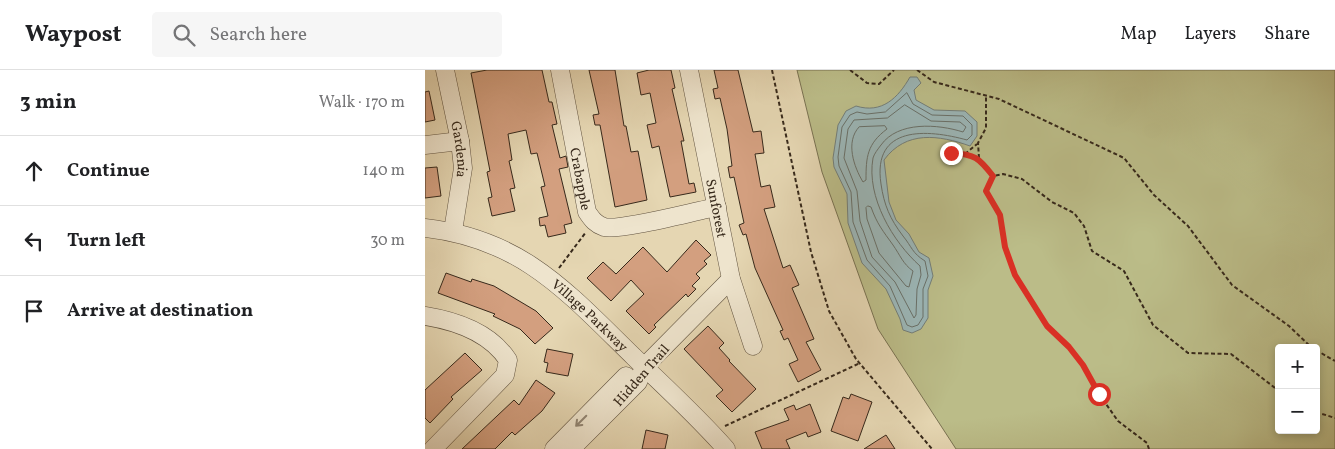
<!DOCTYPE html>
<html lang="en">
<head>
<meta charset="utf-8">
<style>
  :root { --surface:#fff; --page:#f6f6f6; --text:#202124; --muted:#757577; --line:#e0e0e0 }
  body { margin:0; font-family:Vollkorn,serif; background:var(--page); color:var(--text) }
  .controls { position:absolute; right:15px; bottom:15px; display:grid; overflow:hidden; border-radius:5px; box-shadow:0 2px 8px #0003 }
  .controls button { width:45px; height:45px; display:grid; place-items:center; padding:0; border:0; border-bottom:1px solid var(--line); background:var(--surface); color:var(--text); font:25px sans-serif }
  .stop { position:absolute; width:15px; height:15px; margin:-11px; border:4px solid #d93025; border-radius:50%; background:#fff }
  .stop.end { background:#d93025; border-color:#fff; box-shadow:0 1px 5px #0008 }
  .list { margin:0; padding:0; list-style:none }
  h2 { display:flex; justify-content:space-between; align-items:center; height:65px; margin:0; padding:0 20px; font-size:21px }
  h2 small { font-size:16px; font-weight:400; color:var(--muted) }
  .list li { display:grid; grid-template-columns:32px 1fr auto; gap:15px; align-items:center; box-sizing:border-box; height:70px; padding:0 20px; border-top:1px solid var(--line) }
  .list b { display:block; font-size:19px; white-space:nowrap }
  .list em { font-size:16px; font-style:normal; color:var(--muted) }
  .icon { flex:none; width:28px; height:28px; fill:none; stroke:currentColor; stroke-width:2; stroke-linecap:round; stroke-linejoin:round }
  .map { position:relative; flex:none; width:910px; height:379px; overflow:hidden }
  header { display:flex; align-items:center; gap:30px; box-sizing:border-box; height:70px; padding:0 25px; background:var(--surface); border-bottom:1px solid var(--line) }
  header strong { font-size:24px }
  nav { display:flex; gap:28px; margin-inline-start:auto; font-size:18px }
  .search { width:350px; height:45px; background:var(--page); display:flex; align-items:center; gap:12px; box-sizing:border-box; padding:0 18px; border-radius:5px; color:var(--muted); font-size:19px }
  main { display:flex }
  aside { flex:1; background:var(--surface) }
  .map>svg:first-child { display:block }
</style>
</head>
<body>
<header>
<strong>Waypost</strong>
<div class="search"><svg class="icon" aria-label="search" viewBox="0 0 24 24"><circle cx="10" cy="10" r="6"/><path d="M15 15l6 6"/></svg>Search here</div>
<nav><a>Map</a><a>Layers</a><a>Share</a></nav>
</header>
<main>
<aside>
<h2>3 min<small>Walk · 170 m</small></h2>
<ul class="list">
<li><svg class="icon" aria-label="ahead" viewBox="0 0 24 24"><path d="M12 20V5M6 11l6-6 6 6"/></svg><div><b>Continue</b></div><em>140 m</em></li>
<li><svg class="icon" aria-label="left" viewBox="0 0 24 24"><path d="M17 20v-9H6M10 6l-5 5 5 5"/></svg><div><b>Turn left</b></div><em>30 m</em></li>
<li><svg class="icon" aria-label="arrive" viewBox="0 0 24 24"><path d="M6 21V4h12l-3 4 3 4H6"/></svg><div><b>Arrive at destination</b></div></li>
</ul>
</aside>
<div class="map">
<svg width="910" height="379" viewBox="0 0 910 379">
  <rect width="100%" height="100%" fill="#e5d6b2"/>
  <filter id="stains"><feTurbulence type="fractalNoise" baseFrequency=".004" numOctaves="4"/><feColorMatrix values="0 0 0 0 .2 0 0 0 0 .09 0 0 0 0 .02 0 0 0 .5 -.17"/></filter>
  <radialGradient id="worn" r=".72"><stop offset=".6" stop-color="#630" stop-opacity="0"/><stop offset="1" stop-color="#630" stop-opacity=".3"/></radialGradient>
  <path fill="#bbbc88" stroke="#797252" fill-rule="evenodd" d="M372,0H910V379H531L453,259L397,102ZM854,278H891V360H854Z"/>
  <path fill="#9bb6b7" stroke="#737e79" d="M485,7H492L496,13L489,20L491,30L509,40L540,41L552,52V66L545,76C514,65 481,60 459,90L464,132L471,150L484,164L494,182L504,188L508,206L503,220V248L496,259L487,263L478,260L475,249L461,219L437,193L423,153L422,124L409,97L408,88L413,55L421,41L431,36C457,44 473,28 485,7Z"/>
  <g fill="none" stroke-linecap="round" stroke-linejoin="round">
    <path stroke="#697069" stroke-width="1" d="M482,23L488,34L507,45L538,46L547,55V65L542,70C502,59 447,55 456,114C459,135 465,149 478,166C487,177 487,183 500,191L503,206L498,219V247L493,255L487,257L482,255L465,216L442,190L428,152L426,122L414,96L413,87L417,57L425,45L432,42L442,44L460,42Z
      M480,35L506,51L535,52L541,57L538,62C513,54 473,51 456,75C453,79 449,84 448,88C441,127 468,172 495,196L496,205L492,219L491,245L489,248L470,212L447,187L435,151L432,121L419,88L423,59L429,50L462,48Z
      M460,56L462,59C442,74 441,87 441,110L438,112C429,97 420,72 434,57Z
      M443,136L446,137C452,154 458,161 468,175C475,185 478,194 488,201L484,217L481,216L454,183L442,149L441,138Z"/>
  </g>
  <path fill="#d39f7f" stroke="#37291b" d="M62,0H117L124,32H127L132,54L127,55L135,88L141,86L143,97L134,99L147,153L139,155L141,163L123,167L120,155L115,156L114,148L123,146L116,117L120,116L112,83L106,84L101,60L83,64L87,90L84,91L90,118L85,119L90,141L67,146L63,128L67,127L62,102L65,101L46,3Z
    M164,0H190L199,56H201L206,82L213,81L222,130L190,137L175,55H170L168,45L174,44Z
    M224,0H246L250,18L247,19L259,71H256L264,114L269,113L271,122L245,127L234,76L227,78L222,55L231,53L225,23L216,25L212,3Z
    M289,0H313L328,62L336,61L339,83L330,84L336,117L345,115L350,137L339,139L358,198L365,195L374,215L367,218L389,269L381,272L396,300L373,312L364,294L373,290L363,268L359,270L355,261L358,260L330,198L321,164L318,165L314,155L319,153L309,107L305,108L303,97L307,96L302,59L295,28L290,29L288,19L293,18Z
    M4,21L10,50L0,52V22Z
    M12,97L16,126L0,128V98Z
    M271,170L286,185L279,191L282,194L271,204L275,208L267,216L271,219L263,227L261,224L229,255L231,257L224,264L201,241L219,224L206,210L186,231L162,208L178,192L191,204L218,177L242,202Z
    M21,203L46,212L47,209L69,216L111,241L128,258L110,274L95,259L68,246L70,244L13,223Z
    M283,256L299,273L294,278L305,290L304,291L331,319L307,342L291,326L298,320L259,279Z
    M122,279L148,284L143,306L121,302L123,293L119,292Z
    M40,283L57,300L26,327L28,329L5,353L0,348V320Z
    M111,310L130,323L117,341L90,365L87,362L70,379H37L89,330L94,335Z
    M426,324L447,332L433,371L406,361L418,327L424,329Z
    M385,334L396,362L383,367L381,362L361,370L365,379H337L330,362L364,350L359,339L369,335L371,340Z
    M221,360L243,365L240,379H217Z
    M461,365L470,379H439L453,370Z"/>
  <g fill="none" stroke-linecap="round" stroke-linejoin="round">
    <g stroke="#625441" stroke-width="19">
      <g id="minor">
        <path id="s1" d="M20,0L35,71L38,98L28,161"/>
        <path id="s2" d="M135,0L162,142C167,149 170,154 179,157C196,161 270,141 292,137"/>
        <path id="s3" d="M264,0L306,209L328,276"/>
        <path d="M0,75L35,71"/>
        <path id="s4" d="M0,158C98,169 143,223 209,287C240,317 273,347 301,379"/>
        <path d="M0,246C31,251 65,263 83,290L80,305L8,379"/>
        <path d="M129,379L201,306"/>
        <path d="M146,379L213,312L219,297L306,209"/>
      </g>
    </g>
    <path stroke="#37291b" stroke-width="2" stroke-dasharray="4 2.5" stroke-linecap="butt" d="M347,0L386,182L404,241L431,289L507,379
      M425,0L442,13L454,14L469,0
      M492,0L509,12L574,29L699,88L729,125L763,156L807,215L864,256L887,278
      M526,83C550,84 554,88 568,106
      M540,84L552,74
      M554,88L553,73L561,58V25
      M134,198L161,162
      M891,280L910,291
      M891,342L910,348
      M300,356L435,293
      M724,379L722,373L693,351L674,324L658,295L644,277L622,256L590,205L580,177L575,145L561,121L568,106L578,104L597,109L627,132L649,143L659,156L667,181L699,201L728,255L763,283L806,284L854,321"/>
    <use href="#minor" stroke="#eee4cd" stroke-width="18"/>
  </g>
  <defs><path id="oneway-shaft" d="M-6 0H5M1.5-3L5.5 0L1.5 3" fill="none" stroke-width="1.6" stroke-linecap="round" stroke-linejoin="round" transform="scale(1.25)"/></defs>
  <use stroke="#928674" href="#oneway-shaft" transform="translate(156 351) rotate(135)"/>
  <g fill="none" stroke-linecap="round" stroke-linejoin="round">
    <path stroke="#d93025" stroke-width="6" d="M526,83C550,84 554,88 568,106L561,121L575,145L580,177L590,205L622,256L644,277L658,295L674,324"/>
  </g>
  <g text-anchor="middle" stroke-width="5" stroke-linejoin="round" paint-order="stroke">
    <g font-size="14" fill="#37291b" stroke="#eee4cd">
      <text dy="5" stroke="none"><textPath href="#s1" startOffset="81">Gardenia</textPath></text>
      <text dy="5" stroke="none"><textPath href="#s2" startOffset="111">Crabapple</textPath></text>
      <text dy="5" stroke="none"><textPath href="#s3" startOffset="141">Sunforest</textPath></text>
      <text dy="5" stroke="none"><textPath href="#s4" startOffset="191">Village Parkway</textPath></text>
      <text transform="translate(216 305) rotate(-49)" y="5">Hidden Trail</text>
    </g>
  </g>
  <rect width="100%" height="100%" filter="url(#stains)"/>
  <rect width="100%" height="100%" fill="url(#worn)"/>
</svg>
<div class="controls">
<button>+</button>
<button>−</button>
</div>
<div class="stop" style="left:674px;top:324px"></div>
<div class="stop end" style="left:526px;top:83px"></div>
</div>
</main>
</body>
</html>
